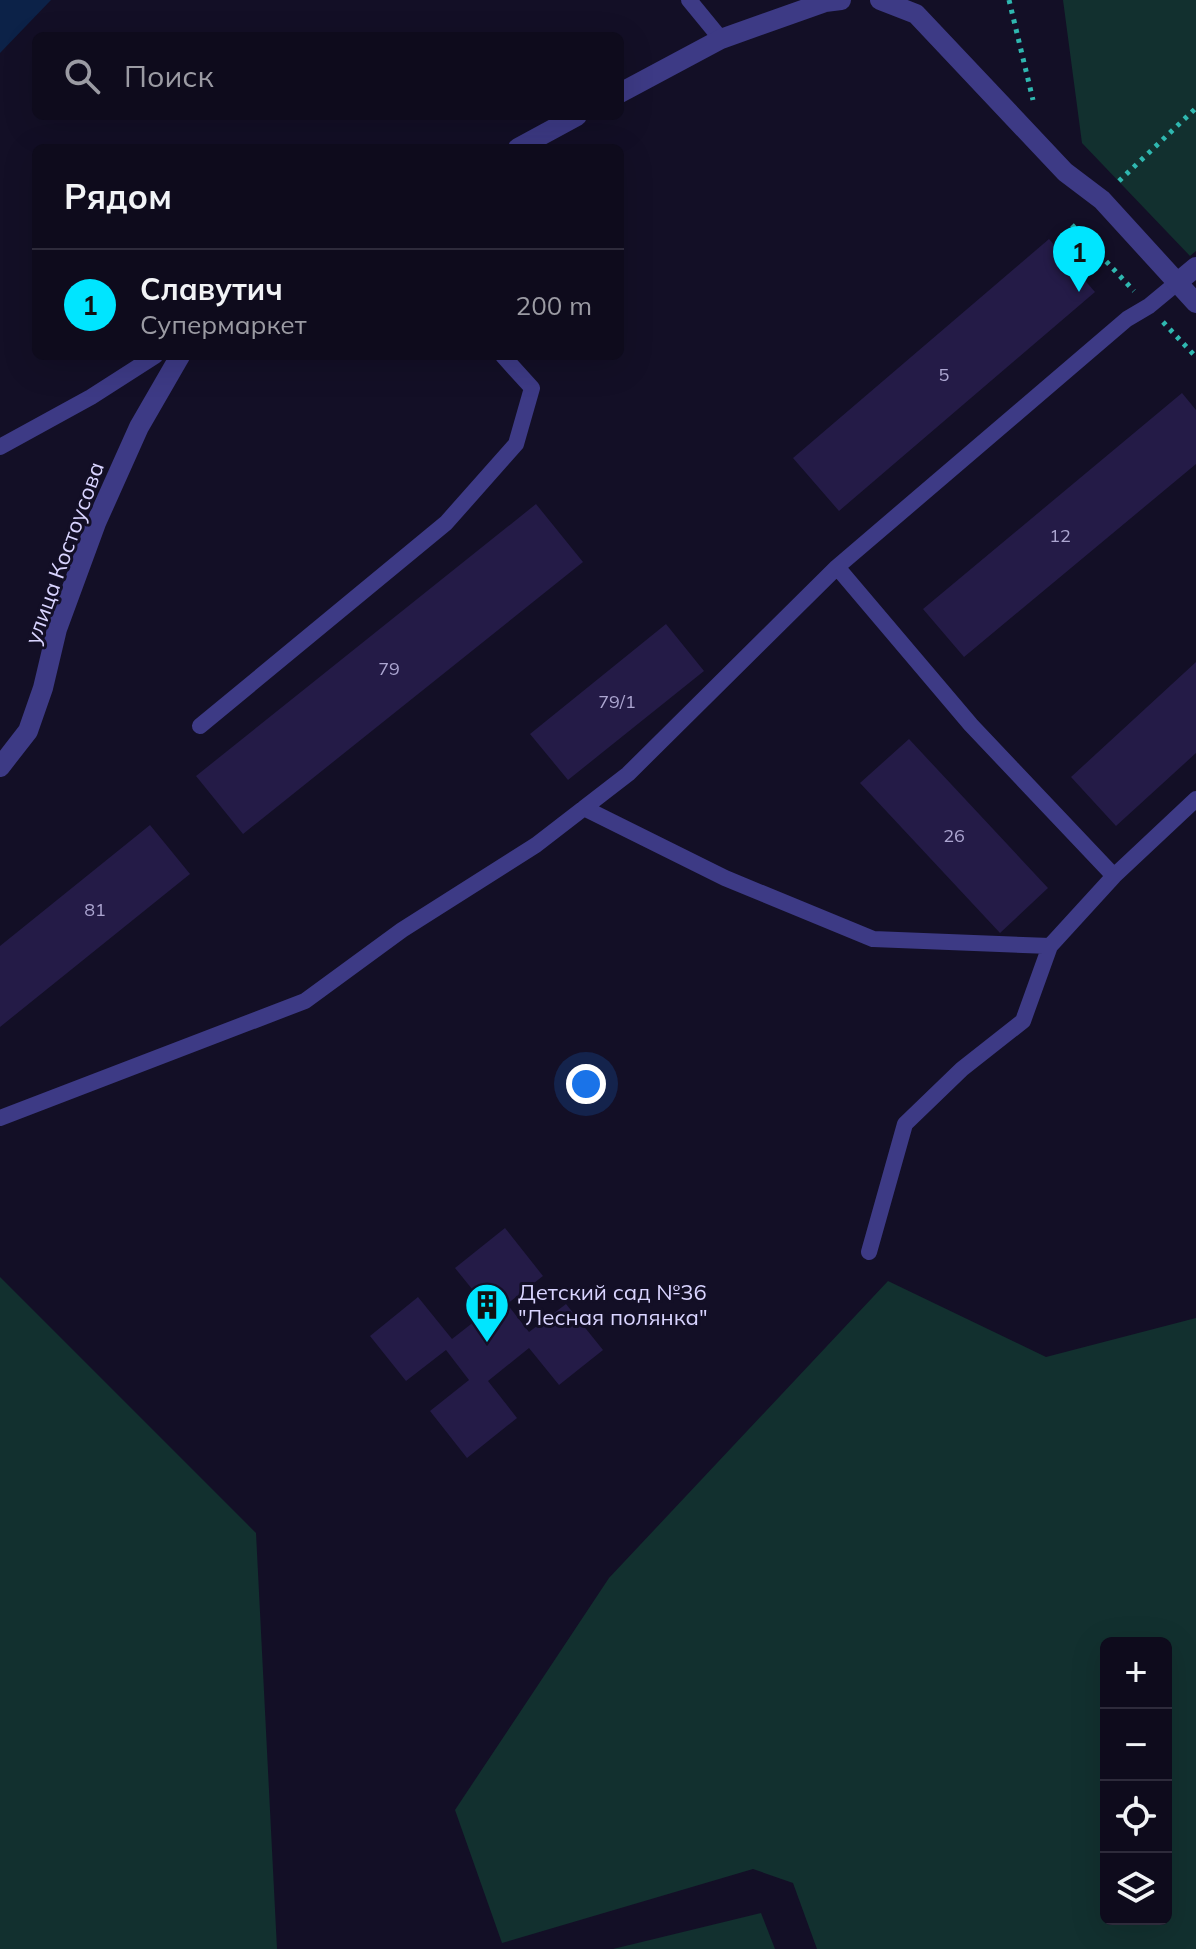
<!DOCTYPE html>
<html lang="ru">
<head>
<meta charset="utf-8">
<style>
  :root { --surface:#0e0b1c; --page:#171425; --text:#f1f3f6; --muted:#9b9ba3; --line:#2e2b3b; --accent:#00e5ff }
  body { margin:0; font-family:Mulish,sans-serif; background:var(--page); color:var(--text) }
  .controls { position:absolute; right:24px; bottom:24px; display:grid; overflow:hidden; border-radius:12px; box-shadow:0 8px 32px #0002 }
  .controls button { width:72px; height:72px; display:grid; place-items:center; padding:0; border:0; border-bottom:2px solid var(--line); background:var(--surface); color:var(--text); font:40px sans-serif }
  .you { position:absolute; left:586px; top:1084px; width:28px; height:28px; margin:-20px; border:6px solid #fff; border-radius:50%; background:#1a73e8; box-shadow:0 0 0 12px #1a73e833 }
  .badge { display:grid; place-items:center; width:52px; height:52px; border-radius:50%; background:var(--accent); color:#111; font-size:26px; font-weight:700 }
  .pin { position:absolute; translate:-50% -66px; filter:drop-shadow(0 2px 4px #0008) }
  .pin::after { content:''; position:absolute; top:42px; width:28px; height:24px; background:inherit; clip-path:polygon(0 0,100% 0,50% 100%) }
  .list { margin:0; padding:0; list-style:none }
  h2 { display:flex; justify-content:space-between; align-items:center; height:104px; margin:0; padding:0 32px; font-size:34px }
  h2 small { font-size:26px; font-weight:400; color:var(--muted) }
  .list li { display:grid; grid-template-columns:52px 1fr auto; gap:24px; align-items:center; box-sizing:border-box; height:112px; padding:0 32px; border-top:2px solid var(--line) }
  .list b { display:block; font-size:30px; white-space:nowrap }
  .list p { margin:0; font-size:26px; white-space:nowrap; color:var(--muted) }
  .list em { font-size:26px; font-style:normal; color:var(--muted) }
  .icon { flex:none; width:44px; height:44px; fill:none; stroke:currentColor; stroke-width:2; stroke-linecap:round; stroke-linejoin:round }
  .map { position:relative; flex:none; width:1196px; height:1949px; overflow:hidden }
  .search { position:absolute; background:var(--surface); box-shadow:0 8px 32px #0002; left:32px; top:32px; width:592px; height:88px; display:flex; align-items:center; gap:20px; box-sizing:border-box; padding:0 28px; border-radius:12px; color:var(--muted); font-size:30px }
  .panel { position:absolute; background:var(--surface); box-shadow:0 8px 32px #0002; left:32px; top:144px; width:592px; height:216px; border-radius:12px }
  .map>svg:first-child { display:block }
</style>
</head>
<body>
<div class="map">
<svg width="1196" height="1949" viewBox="0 0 1196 1949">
  <rect width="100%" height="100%" fill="#130f26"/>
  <path fill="#12302f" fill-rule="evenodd" d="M1063,0H1196V251L1190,256L1082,143Z
    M0,1277L256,1533L277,1949H0Z
    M888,1281L1046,1357L1196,1318V1949H817L793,1883L753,1869L502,1943L455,1810L609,1578ZM1166,1643V1919H1106V1643Z
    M761,1913L775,1949H613Z"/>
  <path fill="#0c2248" d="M0,0H51L0,53Z"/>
  <path fill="#241b47" d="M1049,239L1095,292L839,511L793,458Z
    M1182,393L1196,410V464L964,657L923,609Z
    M536,504L583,562L243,834L196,776Z
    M666,624L704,671L568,780L530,734Z
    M1196,662V753L1116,826L1071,777Z
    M909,739L1048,888L1000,933L860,783Z
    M150,825L190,874L0,1027V946Z
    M505,1228L543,1276L507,1304L529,1332L566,1304L603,1350L559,1385L529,1348L488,1381L517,1418L467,1458L430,1411L469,1380L446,1350L406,1381L370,1336L418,1297L452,1339L489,1310L455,1268Z"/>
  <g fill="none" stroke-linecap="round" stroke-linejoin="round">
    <path stroke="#2fb8b0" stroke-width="5" stroke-dasharray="4 6" stroke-linecap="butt" d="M1009,0L1033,100
      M1119,181L1196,108
      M1072,225L1134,291
      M1163,322L1196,357"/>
    <path stroke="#3d3a85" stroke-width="16" d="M689,0L721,39
      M0,447L91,397L155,356
      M837,567L971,725L1114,876
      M200,726L446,523L516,444L532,388L503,356
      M584,808L725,878L873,939L1050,946
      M0,1118L305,1001L402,930L536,845L628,774L837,567L1127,319L1149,306L1178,282
      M869,1252L905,1124L962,1069L1023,1021L1050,946L1114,876L1196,799"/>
    <path stroke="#3d3a85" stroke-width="20" d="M880,0L916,14L1065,172L1102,200L1196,303
      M620,93L721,39L825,2L841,0
      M518,148L577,116
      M1178,282L1196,267
      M0,767L28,731L43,688L57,629L96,523L139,427L180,356"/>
  </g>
  <defs>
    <g id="building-pin" transform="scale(2.3)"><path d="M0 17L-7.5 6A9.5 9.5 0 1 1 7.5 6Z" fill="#00e5ff" stroke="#130f26"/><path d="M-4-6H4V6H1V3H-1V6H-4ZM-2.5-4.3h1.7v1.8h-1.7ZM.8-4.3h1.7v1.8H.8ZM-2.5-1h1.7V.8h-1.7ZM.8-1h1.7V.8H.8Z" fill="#111"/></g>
  </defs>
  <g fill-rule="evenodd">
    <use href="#building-pin" x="487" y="1305"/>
  </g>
  <g text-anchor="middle" stroke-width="6" stroke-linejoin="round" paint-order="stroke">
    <g font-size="18" fill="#aca6d1">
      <text x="944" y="381">5</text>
      <text x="1060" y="542">12</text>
      <text x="389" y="675">79</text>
      <text x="617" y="708">79/1</text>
      <text x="954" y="842">26</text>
      <text x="95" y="916">81</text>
    </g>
    <g font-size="22" fill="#d9d4ff" stroke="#130f26">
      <text transform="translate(64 553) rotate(-70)" y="8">улица Костоусова</text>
    </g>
    <g font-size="22" fill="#d9d4ff" stroke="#130f26" text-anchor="start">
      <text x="518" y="1300">Детский сад №36<tspan x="518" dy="25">"Лесная полянка"</tspan></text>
    </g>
  </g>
</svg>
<div class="controls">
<button>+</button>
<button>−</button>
<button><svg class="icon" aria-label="locate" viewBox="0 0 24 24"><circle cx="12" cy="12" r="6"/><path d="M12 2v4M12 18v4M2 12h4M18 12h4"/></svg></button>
<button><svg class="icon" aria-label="layers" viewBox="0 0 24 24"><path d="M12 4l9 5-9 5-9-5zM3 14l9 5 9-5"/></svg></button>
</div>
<div class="you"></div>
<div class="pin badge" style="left:1079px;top:292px">1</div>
<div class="search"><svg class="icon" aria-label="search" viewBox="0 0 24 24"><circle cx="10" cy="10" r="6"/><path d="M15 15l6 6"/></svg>Поиск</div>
<section class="panel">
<h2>Рядом<small></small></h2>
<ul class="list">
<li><span class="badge">1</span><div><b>Славутич</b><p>Супермаркет</p></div><em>200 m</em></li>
</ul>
</section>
</div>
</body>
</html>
